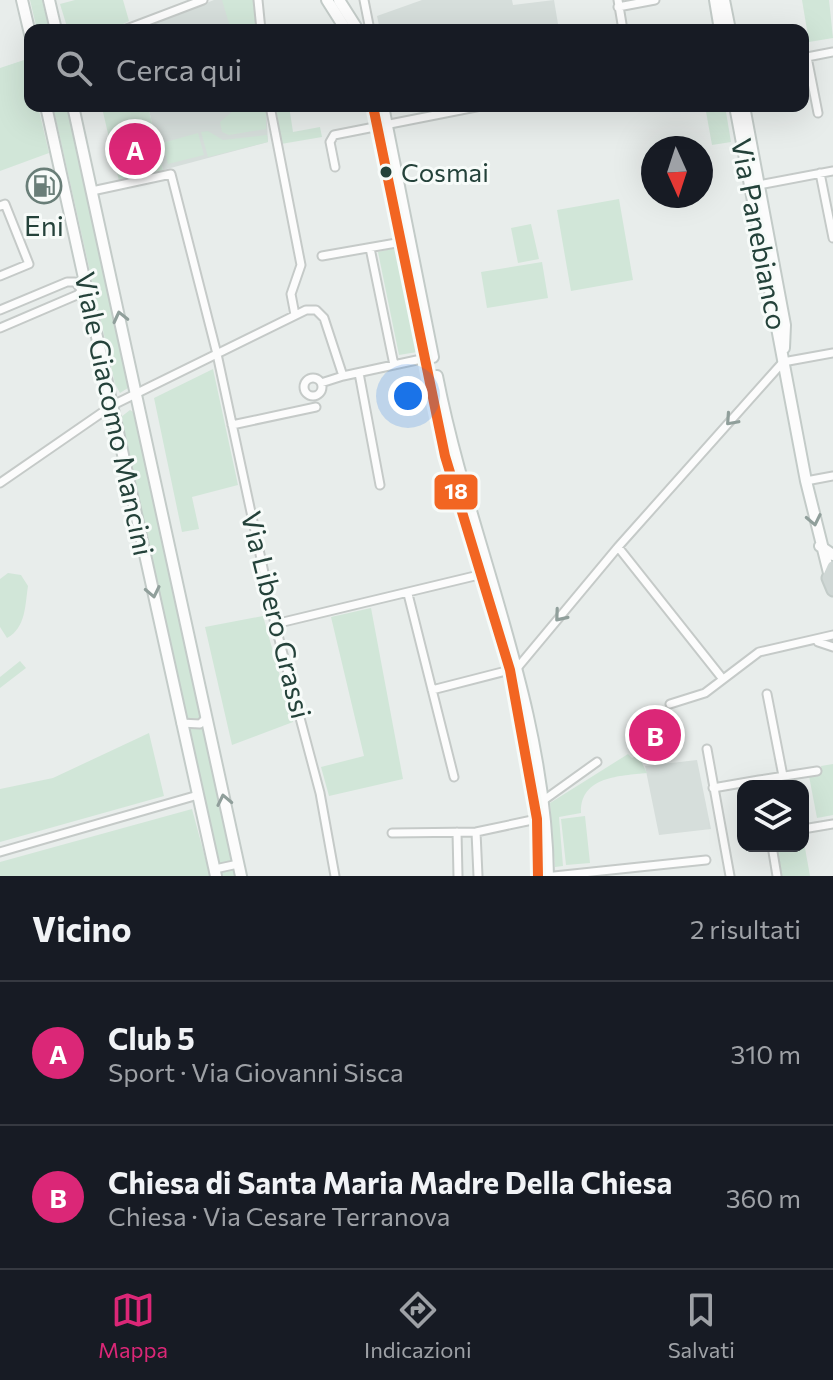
<!DOCTYPE html>
<html lang="it">
<head>
<meta charset="utf-8">
<style>
  :root { --surface:#171b24; --page:#20242c; --text:#f1f3f6; --muted:#9ea1a6; --line:#363941; --accent:#db2777 }
  body { margin:0; font-family:Commissioner,sans-serif; background:var(--page); color:var(--text) }
  .controls { position:absolute; right:24px; bottom:24px; display:grid; overflow:hidden; border-radius:16px; box-shadow:0 8px 32px #0002 }
  .controls button { width:72px; height:72px; display:grid; place-items:center; padding:0; border:0; border-bottom:2px solid var(--line); background:var(--surface); color:var(--text); font:40px sans-serif }
  .compass { position:absolute; left:641px; top:136px; width:72px; height:72px; border-radius:50%; background:var(--surface); box-shadow:0 8px 32px #0002; rotate:177deg }
  .you { position:absolute; left:408px; top:396px; width:28px; height:28px; margin:-20px; border:6px solid #fff; border-radius:50%; background:#1a73e8; box-shadow:0 0 0 12px #1a73e833 }
  .badge { display:grid; place-items:center; width:52px; height:52px; border-radius:50%; background:var(--accent); color:#fff; font-size:26px; font-weight:700 }
  .pin { position:absolute; translate:-50% -50%; border:4px solid #fff; box-shadow:0 2px 8px #0006 }
  .list { margin:0; padding:0; list-style:none }
  h2 { display:flex; justify-content:space-between; align-items:center; height:104px; margin:0; padding:0 32px; font-size:34px }
  h2 small { font-size:26px; font-weight:400; color:var(--muted) }
  .list li { display:grid; grid-template-columns:52px 1fr auto; gap:24px; align-items:center; box-sizing:border-box; height:144px; padding:0 32px; border-top:2px solid var(--line) }
  .list b { display:block; font-size:30px; white-space:nowrap }
  .list p { margin:0; font-size:26px; white-space:nowrap; color:var(--muted) }
  .list em { font-size:26px; font-style:normal; color:var(--muted) }
  .icon { flex:none; width:44px; height:44px; fill:none; stroke:currentColor; stroke-width:2; stroke-linecap:round; stroke-linejoin:round }
  .map { position:relative; flex:none; width:833px; height:876px; overflow:hidden }
  .search { position:absolute; background:var(--surface); box-shadow:0 8px 32px #0002; left:24px; right:24px; top:24px; height:88px; display:flex; align-items:center; gap:20px; box-sizing:border-box; padding:0 28px; border-radius:16px; color:var(--muted); font-size:30px }
  .sheet { height:392px; background:var(--surface) }
  nav { display:flex; justify-content:space-around; align-items:center; box-sizing:border-box; height:112px; border-top:2px solid var(--line); background:var(--surface); font-size:22px; color:var(--muted) }
  nav a { display:grid; justify-items:center; gap:4px }
  nav .on { color:var(--accent) }
  .map>svg:first-child { display:block }
</style>
</head>
<body>
<div class="map">
<svg width="833" height="876" viewBox="0 0 833 876">
  <rect width="100%" height="100%" fill="#e8edeb"/>
  <path fill="#d6dedb" d="M214,0H254L257,30H135Z
    M422,0H512L513,5L554,0L559,30H380L377,16Z
    M148,106H266L268,142L163,170Z
    M697,760L711,829L659,835L645,766Z"/>
  <path fill="#d1e6d8" d="M30,0H46L53,30H37Z
    M75,0H123L129,21L112,30H68L60,4Z
    M222,0H254L257,30H231Z
    M802,0H829L833,38L809,42Z
    M27,59L30,106H38L49,153L0,171V68Z
    M53,106H70L131,386L120,393L115,384Z
    M129,106H148L163,170L119,181L103,112Z
    M239,106H266V129L229,135L222,132L220,122Z
    M276,106H289L293,132L320,127L322,137L281,144Z
    M725,106L731,142L712,145L705,106Z
    M208,131L223,140L267,135L268,142L208,157L201,132Z
    M198,133L204,155L168,164L162,143Z
    M619,199L633,280L571,291L557,210Z
    M531,224L539,259L518,263L511,228Z
    M396,248L417,352L399,355L378,252Z
    M542,262L548,298L487,308L481,272Z
    M213,369L238,485L192,497L199,529L182,532L154,398Z
    M130,410L135,413L237,876H222L121,417Z
    M8,573L21,575L28,586C25,605 26,628 7,638L0,627V579Z
    M371,608L403,779L329,796L321,767L364,756L331,617Z
    M263,616L293,722L232,745L205,627Z
    M20,661L26,668L0,688V677Z
    M149,733L164,796L0,842V789L53,778Z
    M628,754L632,758L638,755L647,773C620,776 580,776 581,813L559,817L563,866L555,867L550,803Z
    M833,764V815L817,818L809,776L822,773L821,766Z
    M192,809L210,876H0V862Z
    M585,816L590,863L566,865L561,819Z
    M803,837L810,876H781L776,846H803Z"/>
  <g fill="none" stroke-linecap="round" stroke-linejoin="round">
    <g stroke="#c5cac8" stroke-width="11">
      <path id="street" d="M258,0L261,30
        M364,0L370,30
        M618,0L623,30
        M618,7L655,0
        M124,30L203,0
        M270,106L301,265L291,294L295,315
        M818,113L807,57L833,52
        M335,167L330,142L334,135L481,106
        M820,173L833,238
        M759,185L833,171
        M92,191L171,174L217,354L275,624L320,793L335,876
        M0,206L5,204L29,264L0,276
        M370,248L394,365
        M322,256L402,242
        M0,310L67,282H75L80,288
        M0,328L77,295L86,287
        M359,373L380,485
        M304 387a9 9 0 1 1 18 0a9 9 0 1 1-18 0Z
        M321,383L343,376
        M232,425L316,407
        M806,481L833,476
        M0,483L113,405L306,310H316L324,318L343,376L426,358
        M618,547L722,678
        M408,594L454,777
        M275,624L483,574
        M818,642L833,647
        M518,667L618,547L783,362L833,353
        M432,690L510,670
        M767,694L783,776
        M670,704L705,693L759,652L833,635
        M181,723L200,724L206,718
        M707,749L730,876
        M760,786L759,780L817,771
        M713,788L759,780
        M544,800L597,762
        M803,829L833,824
        M457,832L458,876
        M476,832L478,876
        M392,833L476,832L537,819
        M772,846L777,876
        M0,852L198,795
        M215,869L238,864
        M554,876L706,860"/>
    </g>
    <g stroke="#c3cbc8" stroke-width="14">
      <path id="secondary" d="M22,0L30,34
        M49,0L56,30
        M327,0L346,30
        M339,0L358,30
        M715,0L720,30
        M724,0L730,30
        M46,106L216,876
        M73,106L241,876
        M373,106L445,456L510,670L537,819L538,876
        M383,106L433,357
        M735,106L806,481L829,573
        M744,106L785,325L784,348
        M437,376C470,544 546,702 548,876
        M820,546L833,555"/>
    </g>
    <g stroke="#c3ccc9" stroke-width="15">
      <path id="primary" d="M833,567L828,578L833,590"/>
    </g>
    <use href="#street" stroke="#fcfcfc" stroke-width="7"/>
    <use href="#secondary" stroke="#fcfcfc" stroke-width="10"/>
    <use href="#primary" stroke="#cfd7d5" stroke-width="11"/>
    <g stroke="#f7fbf9" stroke-width="16">
      <path id="bus-1" d="M373,106L445,456L510,670L537,819L538,876"/>
    </g>
    <use href="#bus-1" stroke="#f26522" stroke-width="10"/>
  </g>
  <defs><path id="oneway-chevron" d="M-2-3.5L2.5 0L-2 3.5" fill="none" stroke-width="1.6" stroke-linecap="round" stroke-linejoin="round" transform="scale(2)"/></defs>
  <g stroke="#909f9b">
    <use href="#oneway-chevron" transform="translate(120 317) rotate(-103)"/>
    <use href="#oneway-chevron" transform="translate(731 420) rotate(132)"/>
    <use href="#oneway-chevron" transform="translate(814 520) rotate(78)"/>
    <use href="#oneway-chevron" transform="translate(153 592) rotate(78)"/>
    <use href="#oneway-chevron" transform="translate(560 616) rotate(130)"/>
    <use href="#oneway-chevron" transform="translate(224 800) rotate(-102)"/>
  </g>
  <defs>
    <g id="fuel-ring" transform="scale(1.8)"><circle r="9.5" fill="#f7fbf9" stroke="#697e78" stroke-width="1.5"/><path d="M-5.5-6h7V0h2V4h1.3V-2.5L3-4.5l.8-.8L6-3V5H2.5V1h-1V6h-7ZM-4.2-4.7v3.2H.2V-4.7Z" fill="#697e78"/></g>
  </defs>
  <g fill-rule="evenodd">
    <use href="#fuel-ring" x="44" y="186"/>
  </g>
  <circle fill="#24423a" stroke="#f7fbf9" stroke-width="3" cx="386" cy="172" r="7"/>
  <g text-anchor="middle" stroke-width="6" stroke-linejoin="round" paint-order="stroke">
    <g font-size="26" fill="#24423a" stroke="#f7fbf9" text-anchor="start">
      <text x="401" y="182">Cosmai</text>
    </g>
    <g font-size="28" fill="#24423a" stroke="#f7fbf9">
      <text x="44" y="236">Eni</text>
    </g>
    <g font-size="28" fill="#24423a" stroke="#f7fbf9">
      <text transform="translate(759 234) rotate(79)" y="10">Via Panebianco</text>
      <text transform="translate(114 414) rotate(78)" y="10">Viale Giacomo Mancini</text>
      <text transform="translate(276 615) rotate(76)" y="10">Via Libero Grassi</text>
    </g>
  </g>
  <rect stroke="#f7fbf9" stroke-width="3" x="433" y="473" width="46" height="38" rx="8" fill="#f26522"/>
  <g font-size="22" text-anchor="middle" font-weight="bold" fill="#fff">
    <text x="456" y="499">18</text>
  </g>
</svg>
<div class="controls">
<button><svg class="icon" aria-label="layers" viewBox="0 0 24 24"><path d="M12 4l9 5-9 5-9-5zM3 14l9 5 9-5"/></svg></button>
</div>
<svg class="compass" viewBox="-18 -18 36 36"><path d="M0-13l5 13h-10z" fill="#e53935"/><path d="M0 13l5-13h-10z" fill="#9ea1a6"/></svg>
<div class="you"></div>
<div class="pin badge" style="left:135px;top:149px">A</div>
<div class="pin badge" style="left:655px;top:735px">B</div>
<div class="search"><svg class="icon" aria-label="search" viewBox="0 0 24 24"><circle cx="10" cy="10" r="6"/><path d="M15 15l6 6"/></svg>Cerca qui</div>
</div>
<section class="sheet">
<h2>Vicino<small>2 risultati</small></h2>
<ul class="list">
<li><span class="badge">A</span><div><b>Club 5</b><p>Sport · Via Giovanni Sisca</p></div><em>310 m</em></li>
<li><span class="badge">B</span><div><b>Chiesa di Santa Maria Madre Della Chiesa</b><p>Chiesa · Via Cesare Terranova</p></div><em>360 m</em></li>
</ul>
</section>
<nav>
<a class="on"><svg class="icon" aria-label="map" viewBox="0 0 24 24"><path d="M3 6l6-2 6 2 6-2v14l-6 2-6-2-6 2zM9 4v14M15 6v14"/></svg>Mappa</a>
<a><svg class="icon" aria-label="directions" viewBox="0 0 24 24"><path d="M12 3l9 9-9 9-9-9zM9 14v-3h6M13 9l2 2-2 2"/></svg>Indicazioni</a>
<a><svg class="icon" aria-label="saved" viewBox="0 0 24 24"><path d="M7 4h10v16l-5-4-5 4z"/></svg>Salvati</a>
</nav>
</body>
</html>
